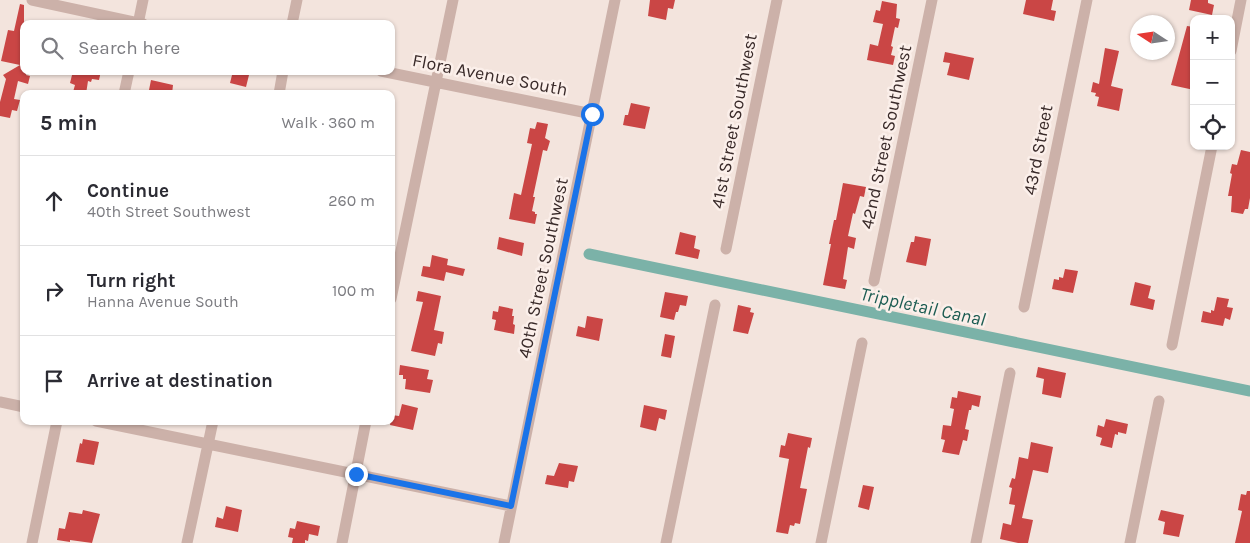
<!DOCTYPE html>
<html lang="en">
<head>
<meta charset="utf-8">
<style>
  :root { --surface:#fff; --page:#f7f7f7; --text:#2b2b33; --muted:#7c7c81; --line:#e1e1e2 }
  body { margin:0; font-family:Karla,sans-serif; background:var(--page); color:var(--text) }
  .controls { position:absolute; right:15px; top:15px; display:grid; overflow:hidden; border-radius:10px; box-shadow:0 1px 4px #0004 }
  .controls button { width:45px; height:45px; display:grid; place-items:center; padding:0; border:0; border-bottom:1px solid var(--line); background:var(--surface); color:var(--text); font:25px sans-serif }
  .compass { position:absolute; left:1130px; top:15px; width:45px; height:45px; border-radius:50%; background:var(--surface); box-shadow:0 1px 4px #0004; rotate:282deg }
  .stop { position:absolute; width:15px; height:15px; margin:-11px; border:4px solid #1a73e8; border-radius:50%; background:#fff }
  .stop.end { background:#1a73e8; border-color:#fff; box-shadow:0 1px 5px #0008 }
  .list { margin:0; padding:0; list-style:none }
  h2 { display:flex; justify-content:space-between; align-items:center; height:65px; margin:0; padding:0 20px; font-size:21px }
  h2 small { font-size:16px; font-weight:400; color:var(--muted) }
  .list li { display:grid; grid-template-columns:32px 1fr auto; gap:15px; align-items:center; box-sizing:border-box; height:90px; padding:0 20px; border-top:1px solid var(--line) }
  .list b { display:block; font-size:19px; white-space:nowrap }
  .list p { margin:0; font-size:16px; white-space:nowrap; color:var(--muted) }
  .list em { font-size:16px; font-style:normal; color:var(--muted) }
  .icon { flex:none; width:28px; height:28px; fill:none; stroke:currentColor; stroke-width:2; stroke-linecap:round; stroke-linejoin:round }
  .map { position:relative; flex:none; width:1250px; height:543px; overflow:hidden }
  .search { position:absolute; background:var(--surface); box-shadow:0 1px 4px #0004; left:20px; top:20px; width:375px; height:55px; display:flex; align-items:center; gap:12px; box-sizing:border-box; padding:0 18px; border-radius:10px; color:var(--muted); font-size:19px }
  .panel { position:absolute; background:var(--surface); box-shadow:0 1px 4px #0004; left:20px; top:90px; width:375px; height:335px; border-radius:10px }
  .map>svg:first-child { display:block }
</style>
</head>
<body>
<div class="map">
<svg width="1250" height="543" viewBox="0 0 1250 543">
  <rect width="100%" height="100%" fill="#f3e4dd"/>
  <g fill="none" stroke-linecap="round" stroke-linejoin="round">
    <path stroke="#7bb2a8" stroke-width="11" d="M589,254L1250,391"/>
  </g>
  <path fill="#ca4645" d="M650,0H675L673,9L668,8L666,20L648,16Z
    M1026,0H1053L1051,10L1056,11L1054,21L1023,14Z
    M1191,0H1208V3L1214,5L1212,15L1189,10Z
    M882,1L897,4L896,18L900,19L898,28L895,27L891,46L893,47L891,55L895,56L893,65L867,60L870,44L878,46L883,24L873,22L876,10L880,11Z
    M20,4L24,5V71H27L26,75L30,76L28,84L18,81L14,99L20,100L17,111L12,110L10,118L0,116V102L6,79L3,75L20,65L1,61L8,30L14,31Z
    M1187,26L1194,27V90L1171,85Z
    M1105,48L1119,51L1111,86L1123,89L1119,111L1097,106L1099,97L1095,96L1096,93L1091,92L1093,82L1099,84Z
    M945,52L974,58L969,80L947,75L950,63L943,62Z
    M73,71H101L99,80L92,79L91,82L88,81L86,94L73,92L75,85L70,83Z
    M233,71H250L246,87L230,83Z
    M151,80L173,85L172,94H158L159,92L149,90Z
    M631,103L650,107L645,129L623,125L625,115H628Z
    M537,122L548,124L545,138L550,141L547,151L543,150L533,197H535L532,211L535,212V214H537L535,224L509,219L514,193L521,195L532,144L527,143L530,128L535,129Z
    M1241,150L1250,152V198L1248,209H1245L1243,214L1231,212L1232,196H1228L1232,174L1230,173L1232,164L1237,165Z
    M843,183L866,187L864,197L860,196L855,214L853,213L848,236L856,238L854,249L848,247L843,279L847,280L845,289L823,285L831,244H829L834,220H836Z
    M680,232L696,236L694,248L700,250L698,259L675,254Z
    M915,236L931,239L926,266L906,262L911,242H914Z
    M499,237L524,243L522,256L497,249Z
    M432,255L448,259L447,265L465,269L463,276L446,272L444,281L421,276L423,266L430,267Z
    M1065,269L1078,271L1073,293L1052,289L1054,279L1059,280V277L1063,278Z
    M1135,282L1151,286L1148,298L1155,300L1153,310L1130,305Z
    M418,291L441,296L434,330L444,332L442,344L438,343L435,356L411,351L423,302L416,301Z
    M665,292L688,296L686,306L680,305L678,312H676L674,320L660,317Z
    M1217,297L1229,299L1227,307L1233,308L1230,320L1225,318L1223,326L1201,322L1203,311L1211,313V310L1214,311Z
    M738,305L751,308L750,312L754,313L748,334L733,331Z
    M499,306L513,309L512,316H514L513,324L515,325L514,334L494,330L496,320L492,319L493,311L498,312Z
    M587,316L603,319L599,341L576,336L578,326L585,328Z
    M665,334L675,336L671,358L661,356Z
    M400,365L429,370L427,379L433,380L430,393L405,389L406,379H403V375H399Z
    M1038,367L1066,373L1061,398L1042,394L1044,379L1036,377Z
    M958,391L981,396L979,407L972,405L971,410H969L965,429L969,430L967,441L963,440L959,455L942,452L945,440L941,439L943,425L951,426L954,409L950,408L952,397L957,398Z
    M402,404L418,408L413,430L390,425L392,415L399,416Z
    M644,405L667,410L665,420L659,418L656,431L640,427Z
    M1106,419L1128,424L1126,434L1118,432V435L1115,434L1112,448L1100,445L1102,438L1096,436L1098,425L1104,427Z
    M788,433L812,438L810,448L808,447L800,488L807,489L800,524L795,523L794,526L790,525L788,534L776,532L789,459L779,457L781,445L785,446Z
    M83,439L99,442L94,465L76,462L80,443L82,444Z
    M1031,442L1053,447L1048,473L1033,470L1022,518L1033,520L1028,543H1018L1000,539L1003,523L1011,525L1015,505L1009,504L1012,488L1009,487L1012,478L1015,479L1019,457L1028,459Z
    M559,463L578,466L574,482L569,481L568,488L545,484L547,475L554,476Z
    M863,485L874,487L869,510L858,507Z
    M1247,491H1250V543H1235L1242,511L1238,510L1241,494L1246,495Z
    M226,506L242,510L238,532L215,527L217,517L223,519Z
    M83,510L100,514L92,543L70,540V542L57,540L59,528L65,529L69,512L82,514Z
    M1161,510L1184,515L1179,537L1163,534L1165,522L1158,520Z
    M297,521L320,526L318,536L309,534L308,541L305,540V543H292L293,538L288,537L290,528L295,529Z"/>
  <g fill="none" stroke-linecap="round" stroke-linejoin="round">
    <path stroke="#ccb1a9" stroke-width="11" d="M32,0L143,24
      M138,24L143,0
      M292,24L297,0
      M1231,51L1241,0
      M381,71L592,114
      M124,94L129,71
      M279,94L283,71
      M726,249L777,0
      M874,281L932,0
      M391,299L453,0
      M1024,307L1087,0
      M1172,345L1212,146
      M0,402L24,407
      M96,421L511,506
      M32,543L57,421
      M187,543L213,421
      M342,543L366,421
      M504,543L615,0
      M666,543L715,305
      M821,543L862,343
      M976,543L1010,373
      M1130,543L1159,401"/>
  </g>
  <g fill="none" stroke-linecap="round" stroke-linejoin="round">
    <path stroke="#1a73e8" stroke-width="6" d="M356,474L511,506L592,114"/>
  </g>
  <g text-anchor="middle" stroke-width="5" stroke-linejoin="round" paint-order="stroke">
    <g font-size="18" fill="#392a29" stroke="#fbefea">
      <text transform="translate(490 75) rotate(11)" y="6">Flora Avenue South</text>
      <text transform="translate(734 121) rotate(-79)" y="6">41st Street Southwest</text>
      <text transform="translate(886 137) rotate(-78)" y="6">42nd Street Southwest</text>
      <text transform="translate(1038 150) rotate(-79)" y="6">43rd Street</text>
      <text transform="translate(543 268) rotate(-78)" y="6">40th Street Southwest</text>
    </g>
    <g font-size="19" font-style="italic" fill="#1c5c52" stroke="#fbefea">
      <text transform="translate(923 306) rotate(12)" y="7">Trippletail Canal</text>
    </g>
  </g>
</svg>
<div class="controls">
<button>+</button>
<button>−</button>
<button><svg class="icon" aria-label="locate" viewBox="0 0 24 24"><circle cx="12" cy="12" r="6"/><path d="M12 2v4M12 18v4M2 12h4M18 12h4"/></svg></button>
</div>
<svg class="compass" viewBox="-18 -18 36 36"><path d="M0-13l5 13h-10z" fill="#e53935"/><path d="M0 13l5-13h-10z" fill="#7c7c81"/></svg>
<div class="stop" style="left:592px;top:114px"></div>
<div class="stop end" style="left:356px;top:474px"></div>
<div class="search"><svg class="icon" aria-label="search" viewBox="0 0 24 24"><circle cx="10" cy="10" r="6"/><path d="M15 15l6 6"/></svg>Search here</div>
<section class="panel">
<h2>5 min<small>Walk · 360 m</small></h2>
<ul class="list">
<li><svg class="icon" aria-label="ahead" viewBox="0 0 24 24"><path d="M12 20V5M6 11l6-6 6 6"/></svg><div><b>Continue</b><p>40th Street Southwest</p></div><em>260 m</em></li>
<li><svg class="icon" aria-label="right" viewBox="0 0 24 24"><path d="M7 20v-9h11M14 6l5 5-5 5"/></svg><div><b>Turn right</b><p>Hanna Avenue South</p></div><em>100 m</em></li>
<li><svg class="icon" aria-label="arrive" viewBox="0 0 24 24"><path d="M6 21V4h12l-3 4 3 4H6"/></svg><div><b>Arrive at destination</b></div></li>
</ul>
</section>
</div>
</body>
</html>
